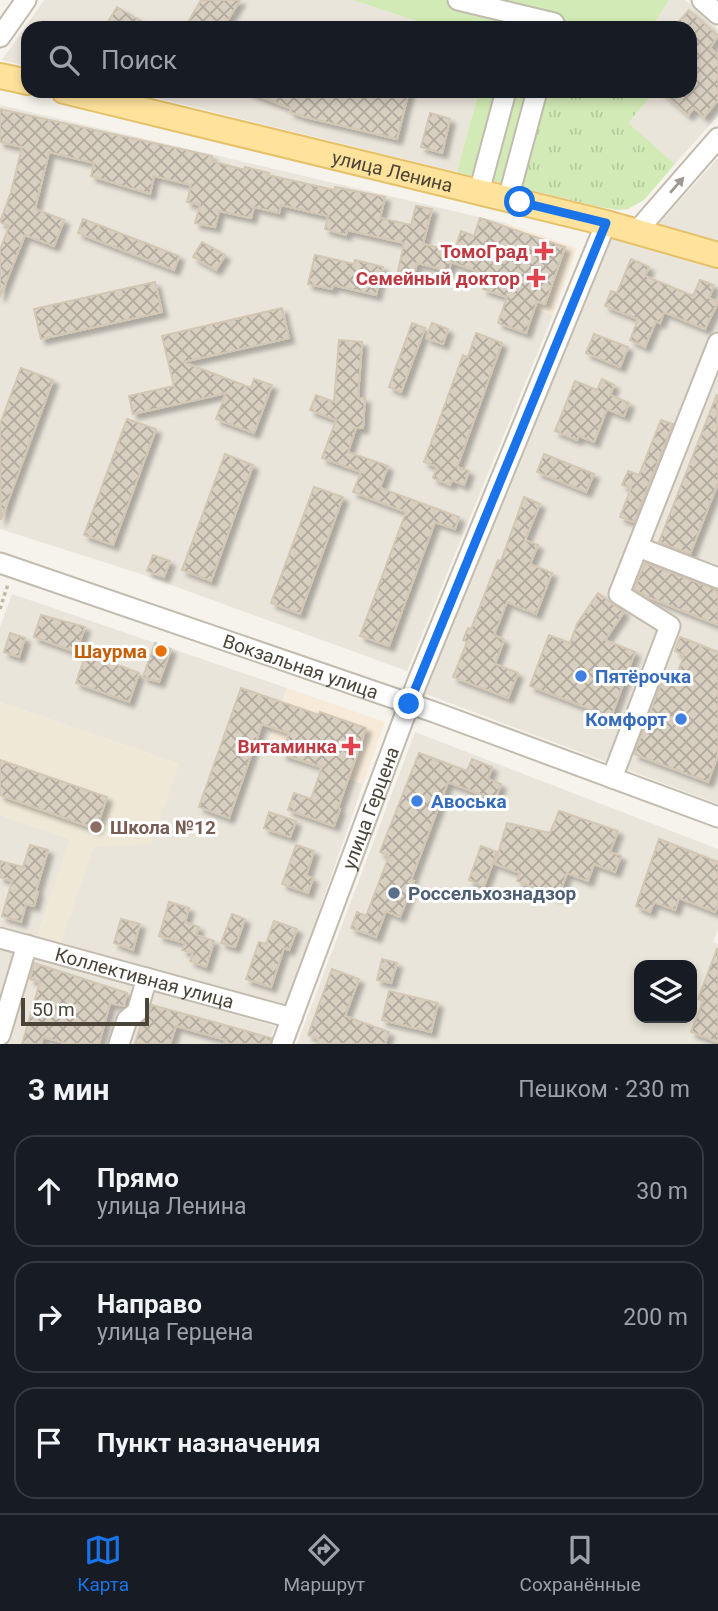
<!DOCTYPE html>
<html lang="ru">
<head>
<meta charset="utf-8">
<style>
  :root { --surface:#171b24; --page:#20242c; --text:#f1f3f6; --muted:#9ea1a6; --line:#363941; --accent:#1a73e8 }
  body { margin:0; font-family:Roboto,sans-serif; background:var(--page); color:var(--text) }
  .controls { position:absolute; right:21px; bottom:21px; display:grid; overflow:hidden; border-radius:14px; box-shadow:0 4px 10px #0003 }
  .controls button { width:63px; height:63px; display:grid; place-items:center; padding:0; border:0; border-bottom:2px solid var(--line); background:var(--surface); color:var(--text); font:35px sans-serif }
  .scale { position:absolute; left:21px; bottom:18px; width:128px; box-sizing:border-box; padding-left:7px; border:4px solid #4b4439; border-top:0; font-size:19px; line-height:24px; white-space:nowrap; color:#4b4439; -webkit-text-stroke:5px #fff; paint-order:stroke }
  .stop { position:absolute; width:21px; height:21px; margin:-16px; border:5px solid #1a73e8; border-radius:50%; background:#fff }
  .stop.end { background:#1a73e8; border-color:#fff; box-shadow:0 2px 7px #0008 }
  .list { margin:0; padding:0; list-style:none }
  h2 { display:flex; justify-content:space-between; align-items:center; height:91px; margin:0; padding:0 28px; font-size:30px }
  h2 small { font-size:23px; font-weight:400; color:var(--muted) }
  .list li { display:grid; grid-template-columns:46px 1fr auto; gap:21px; align-items:center; box-sizing:border-box; height:112px; margin:0 14px 14px; padding:0 14px; border:2px solid var(--line); border-radius:21px }
  .list b { display:block; font-size:26px; white-space:nowrap }
  .list p { margin:0; font-size:23px; white-space:nowrap; color:var(--muted) }
  .list em { font-size:23px; font-style:normal; color:var(--muted) }
  .icon { flex:none; width:38px; height:38px; fill:none; stroke:currentColor; stroke-width:2; stroke-linecap:round; stroke-linejoin:round }
  .map { position:relative; flex:none; width:718px; height:1044px; overflow:hidden }
  .search { position:absolute; background:var(--surface); box-shadow:0 4px 10px #0003; left:21px; right:21px; top:21px; height:77px; display:flex; align-items:center; gap:18px; box-sizing:border-box; padding:0 24px; border-radius:21px; color:var(--muted); font-size:26px }
  .sheet { height:469px; background:var(--surface) }
  nav { display:flex; justify-content:space-around; align-items:center; box-sizing:border-box; height:98px; border-top:2px solid var(--line); background:var(--surface); font-size:19px; color:var(--muted) }
  nav a { display:grid; justify-items:center; gap:4px }
  nav .on { color:var(--accent) }
  .map>svg:first-child { display:block }
</style>
</head>
<body>
<div class="map">
<svg width="718" height="1044" viewBox="0 0 718 1044">
  <defs>
    <pattern id="grass-tufts" width="24" height="20" patternUnits="userSpaceOnUse" patternTransform="scale(1.75)"><rect width="24" height="20" fill="#d2eab5"/><path d="M3 7l-1-3M5 7V3M7 7l1-3M15 17l-1-3M17 17v-4M19 17l1-3" fill="none" stroke="#b6ca9c"/></pattern>
    <pattern id="building-cross-hatch" width="8" height="8" patternUnits="userSpaceOnUse" patternTransform="scale(1.75)"><rect width="8" height="8" fill="#d8cfc1"/><path d="M0 0l8 8M0 8l8-8" fill="none" stroke="#b1aa9e"/></pattern>
    <filter id="shadow"><feDropShadow dx="5" dy="5" stdDeviation="2" flood-color="#0004"/></filter>
  </defs>
  <rect width="100%" height="100%" fill="#f6f3ec"/>
  <path fill="#eae5da" fill-rule="evenodd" d="M44,0H353L437,28H28V66L2,60Z
    M669,0H685L718,29V116L675,164L627,123L655,91H690V28H651Z
    M128,91H479L457,172Z
    M0,105L505,223L482,290L553,315L407,671L141,574L0,529Z
    M718,158V241L658,225Z
    M612,235L718,264V804L423,693Z
    M12,594L287,688L266,750L363,784L286,1007L60,943L93,847L179,764L0,702V627Z
    M415,732L718,849V930L713,942L718,944V1044H297ZM639,965H692V1018H639Z
    M0,815L70,839L37,937L0,926Z
    M0,949L275,1026L268,1044H0Z"/>
  <path fill="#f7ead8" d="M505,223L577,248L553,315L481,290Z
    M287,688L385,722L363,784L266,750Z"/>
  <path fill="#efe8d6" d="M0,702L179,764L151,844L93,847L60,943L37,937L70,839L0,815Z"/>
  <path fill="url(#grass-tufts)" d="M543,91H655L628,123L675,164L644,200L628,209L618,210L600,207L518,187Z"/>
  <path fill="#d2eab5" d="M353,0H669L651,28H595L562,21L560,28H437Z
    M479,91H543L518,187L457,172Z"/>
  <path fill="url(#building-cross-hatch)" stroke="#d3c7b4" stroke-width="2" filter="url(#shadow)" d="M201,0H240L223,28H194L187,24Z
    M117,7L153,28H117L108,22Z
    M689,10L718,36L710,48L718,55V100L704,117L694,108L688,115L661,91H690V28H673Z
    M247,91H409L397,139L305,117L290,112L292,109Z
    M0,109L212,156L211,161L245,170V167L269,173L268,175L334,190L335,187L385,197L380,218L411,225L416,206L432,209L423,244L453,251L452,258L461,231L474,236L480,218L565,247L545,304L537,301L526,333L498,323L507,297L483,289L488,275L451,262L449,271L417,263L414,275L398,271L404,243L347,230L346,235L325,229L328,216L281,205L279,213L254,207L251,218L219,211L215,227L195,223L200,205L187,202L191,185L154,176L150,194L91,176L94,163L49,152L35,209L64,220L54,246L25,235L0,297V250L9,226L0,222L11,192L22,147L0,142Z
    M430,113L450,119L442,153L421,147Z
    M83,219L179,256L174,270L78,233Z
    M202,242L225,255L216,270L193,257Z
    M315,255L354,264L355,260L383,267L376,295L333,285L332,289L308,284Z
    M631,259L649,267L645,276L693,296L700,280L714,285L709,298L718,302L705,329L664,312L660,323L656,321L645,347L630,340L638,319L605,306L611,291L617,293Z
    M155,282L162,312L41,339L34,309Z
    M282,308L289,338L183,362L251,388L254,379L272,385L254,433L216,419L226,393L133,414L129,396L174,386L162,336Z
    M412,323L425,328L401,392L389,387Z
    M432,323L448,329L443,344L426,338Z
    M476,333L502,343L457,467L469,471L464,485L452,480L450,485L433,478L437,467L424,462L463,355L468,357Z
    M594,334L628,347L620,367L586,353Z
    M339,340L362,342L358,398H365L363,428H356L348,452L388,466L380,488L459,517L455,529L435,522L389,646L360,636L406,512L353,492L361,472L322,458L336,420L310,410L316,395L334,402Z
    M21,368L53,380L1,520L0,424Z
    M602,379L614,385L610,395L629,403L624,416L607,409L594,442L579,436L577,440L555,431L575,381L597,390Z
    M717,394L718,483L690,554L659,542Z
    M127,419L156,429L113,545L84,535Z
    M661,420L673,424L634,522L620,517L631,488L622,485L628,471L639,475Z
    M225,454L253,465L211,581L182,570Z
    M544,454L594,474L586,492L537,472Z
    M314,487L343,497L300,614L271,603Z
    M524,497L540,504L525,540L538,545L530,564L552,573L536,614L507,602L494,635L504,640L495,664L518,673L508,698L453,677L467,642L463,640L468,628L471,629L498,560L501,561Z
    M153,555L170,561L164,577L147,571Z
    M645,563L718,590V625L646,596L634,589Z
    M598,593L624,612L605,640L635,652L611,717L530,686L549,635L570,643L577,624Z
    M41,615L85,627L76,652L34,637Z
    M10,633L25,638L19,657L4,652Z
    M680,637L718,652V755L708,782L634,754L662,681L673,685L684,655L675,651Z
    M155,643L171,649L159,682L143,677Z
    M86,653L139,673L129,702L76,683Z
    M241,688L319,715L320,712L366,728L338,808L340,809L334,826L288,810L294,793L311,799L322,767L282,754L289,733L262,724L229,818L199,807Z
    M419,753L467,771L472,759L492,767L488,779L501,784L495,800L448,782L411,880L414,881L400,917L386,911L376,937L351,928L357,912L366,916L389,856L380,852Z
    M0,760L107,797L96,829L0,795Z
    M559,811L618,831L610,852L621,856L615,872L594,864L588,881L567,873L558,897L517,881L520,873L495,864L507,823L550,833Z
    M269,812L296,821L290,837L264,828Z
    M659,839L718,862V904L715,912L679,898L675,910L654,902L650,912L636,906Z
    M30,845L48,850L36,891L38,892L34,906L26,904L21,922L2,916L12,881L0,877V861L23,867Z
    M296,845L314,851L306,876L313,878L308,893L282,884Z
    M481,846L497,852L484,886L469,880Z
    M169,902L189,908L185,922L199,927L196,935L214,941L206,967L190,961L193,953L182,950L185,943L159,936Z
    M232,914L245,919L235,947L221,943Z
    M121,919L140,924L133,950L114,943Z
    M274,921L297,929L289,950L284,948L271,987L246,979L259,942L266,944Z
    M717,949L718,950V1042L691,1032L703,1001L698,999Z
    M382,959L397,963L391,983L377,980Z
    M34,963L127,993L124,1006L110,1003L99,1044H68L43,1037L41,1044H22L40,982L30,979Z
    M332,969L359,979L345,1016L389,1032L385,1044H317L319,1039L308,1035Z
    M389,991L438,1003L431,1032L382,1020Z
    M152,1005L271,1038L270,1044H224L226,1040L176,1026L170,1044H135L141,1024L148,1016Z"/>
  <g fill="none" stroke-linecap="round" stroke-linejoin="round">
    <g stroke="#c2bbae" stroke-width="23">
      <g id="minor">
        <path d="M458,0L554,23L553,28"/>
        <path d="M702,0L718,14"/>
        <path d="M0,37L26,0"/>
        <path d="M479,192L506,91"/>
        <path d="M508,199L537,91"/>
        <path d="M637,231L718,138"/>
        <path d="M638,547L718,578"/>
        <path id="s1" d="M0,563L434,712L718,817"/>
        <path d="M612,778L670,626L619,594L718,343"/>
        <path id="s2" d="M0,938L292,1018"/>
        <path d="M0,1035L27,945"/>
        <path d="M119,1044L127,1020L137,1012L147,978"/>
        <path id="s3" d="M282,1044L417,683L606,223"/>
      </g>
    </g>
    <g stroke="#e6c16a" stroke-width="28">
      <g id="major">
        <path d="M0,76L28,82"/>
        <path id="s4" d="M64,91L606,223L718,255"/>
      </g>
    </g>
    <path stroke="#c4b79f" stroke-width="3.5" stroke-dasharray="3.5 3.5" stroke-linecap="butt" d="M0,609L8,584"/>
    <use href="#minor" stroke="#fff" stroke-width="19"/>
    <use href="#major" stroke="#ffe39c" stroke-width="24"/>
  </g>
  <defs><path id="oneway-solid" d="M-6-.8H1V-3.2L6.5 0L1 3.2V.8H-6Z" transform="scale(1.75)"/></defs>
  <use fill="#9c9892" href="#oneway-solid" transform="translate(677 185) rotate(-49)"/>
  <g fill="none" stroke-linecap="round" stroke-linejoin="round">
    <path stroke="#1a73e8" stroke-width="9" d="M409,704L606,223L520,202"/>
  </g>
  <g fill="#e0444e" stroke="#fff" stroke-width="2.5">
    <path d="M540.5 240.5h7v7h7v7h-7v7h-7v-7h-7v-7h7z"/>
    <path d="M532.5 267.5h7v7h7v7h-7v7h-7v-7h-7v-7h7z"/>
    <path d="M347.5 735.5h7v7h7v7h-7v7h-7v-7h-7v-7h7z"/>
  </g>
  <circle fill="#e8710a" stroke="#fff" stroke-width="2.5" cx="161" cy="651" r="7"/>
  <g fill="#3f7fe0" stroke="#fff" stroke-width="2.5">
    <circle cx="581" cy="676" r="7"/>
    <circle cx="681" cy="719" r="7"/>
    <circle cx="417" cy="801" r="7"/>
  </g>
  <circle fill="#8d6e63" stroke="#fff" stroke-width="2.5" cx="96" cy="827" r="7"/>
  <circle fill="#5c6f8a" stroke="#fff" stroke-width="2.5" cx="394" cy="893" r="7"/>
  <g text-anchor="middle" stroke-width="6" stroke-linejoin="round" paint-order="stroke">
    <g font-size="19" fill="#4b4439" stroke="#fff">
      <text dy="7" stroke="none"><textPath href="#s4" startOffset="338">улица Ленина</textPath></text>
      <text dy="7" stroke="none"><textPath href="#s1" startOffset="318">Вокзальная улица</textPath></text>
      <text dy="7" stroke="none"><textPath href="#s3" startOffset="252">улица Герцена</textPath></text>
      <text dy="7" stroke="none"><textPath href="#s2" startOffset="150">Коллективная улица</textPath></text>
    </g>
    <g font-size="19" font-weight="bold" fill="#be3a42" stroke="#fff" text-anchor="end">
      <text x="528" y="258">ТомоГрад</text>
      <text x="520" y="285">Семейный доктор</text>
      <text x="337" y="753">Витаминка</text>
    </g>
    <g font-size="19" font-weight="bold" fill="#c56008" stroke="#fff" text-anchor="end">
      <text x="147" y="658">Шаурма</text>
    </g>
    <g font-size="19" font-weight="bold" fill="#366cbe" stroke="#fff" text-anchor="start">
      <text x="595" y="683">Пятёрочка</text>
      <text x="667" y="726" text-anchor="end">Комфорт</text>
      <text x="431" y="808">Авоська</text>
    </g>
    <g font-size="19" font-weight="bold" fill="#785e54" stroke="#fff" text-anchor="start">
      <text x="110" y="834">Школа №12</text>
    </g>
    <g font-size="19" font-weight="bold" fill="#4e5e75" stroke="#fff" text-anchor="start">
      <text x="408" y="900">Россельхознадзор</text>
    </g>
  </g>
</svg>
<div class="controls">
<button><svg class="icon" aria-label="layers" viewBox="0 0 24 24"><path d="M12 4l9 5-9 5-9-5zM3 14l9 5 9-5"/></svg></button>
</div>
<div class="scale">50 m</div>
<div class="stop" style="left:520px;top:202px"></div>
<div class="stop end" style="left:409px;top:704px"></div>
<div class="search"><svg class="icon" aria-label="search" viewBox="0 0 24 24"><circle cx="10" cy="10" r="6"/><path d="M15 15l6 6"/></svg>Поиск</div>
</div>
<section class="sheet">
<h2>3 мин<small>Пешком · 230 m</small></h2>
<ul class="list">
<li><svg class="icon" aria-label="ahead" viewBox="0 0 24 24"><path d="M12 20V5M6 11l6-6 6 6"/></svg><div><b>Прямо</b><p>улица Ленина</p></div><em>30 m</em></li>
<li><svg class="icon" aria-label="right" viewBox="0 0 24 24"><path d="M7 20v-9h11M14 6l5 5-5 5"/></svg><div><b>Направо</b><p>улица Герцена</p></div><em>200 m</em></li>
<li><svg class="icon" aria-label="arrive" viewBox="0 0 24 24"><path d="M6 21V4h12l-3 4 3 4H6"/></svg><div><b>Пункт назначения</b></div></li>
</ul>
</section>
<nav>
<a class="on"><svg class="icon" aria-label="map" viewBox="0 0 24 24"><path d="M3 6l6-2 6 2 6-2v14l-6 2-6-2-6 2zM9 4v14M15 6v14"/></svg>Карта</a>
<a><svg class="icon" aria-label="directions" viewBox="0 0 24 24"><path d="M12 3l9 9-9 9-9-9zM9 14v-3h6M13 9l2 2-2 2"/></svg>Маршрут</a>
<a><svg class="icon" aria-label="saved" viewBox="0 0 24 24"><path d="M7 4h10v16l-5-4-5 4z"/></svg>Сохранённые</a>
</nav>
</body>
</html>
